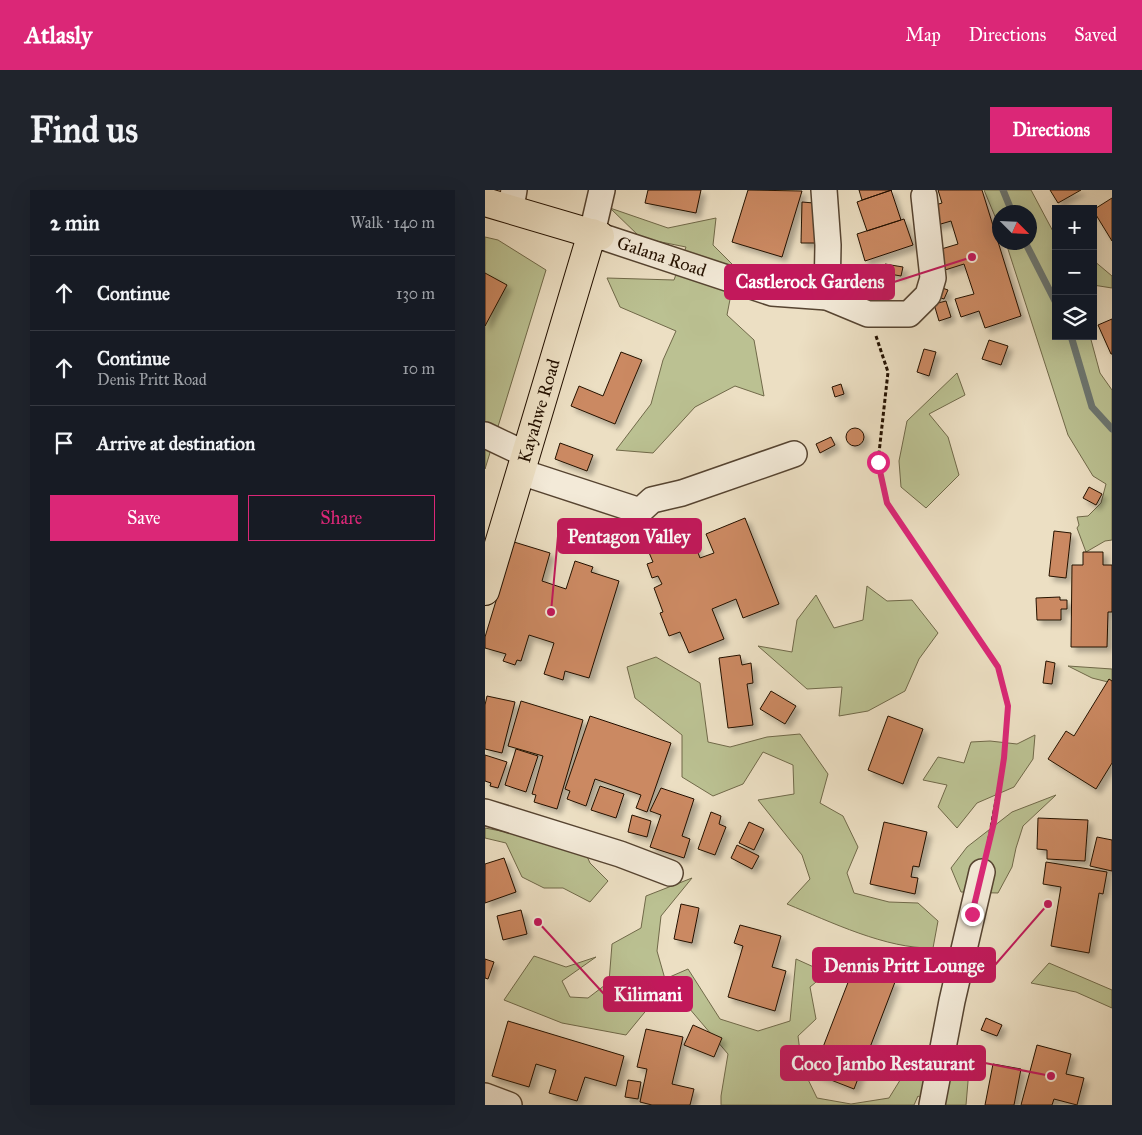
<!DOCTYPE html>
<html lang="en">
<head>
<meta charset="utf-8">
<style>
  :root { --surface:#171b24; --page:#20242c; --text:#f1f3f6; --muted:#9ea1a6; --line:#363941; --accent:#db2777 }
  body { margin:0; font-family:"IM FELL Great Primer",serif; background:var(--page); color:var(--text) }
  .controls { position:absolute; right:15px; top:15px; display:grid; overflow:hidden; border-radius:0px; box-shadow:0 5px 20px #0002 }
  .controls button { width:45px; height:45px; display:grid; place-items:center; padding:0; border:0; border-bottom:1px solid var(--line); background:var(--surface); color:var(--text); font:25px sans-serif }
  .compass { position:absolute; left:507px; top:15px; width:45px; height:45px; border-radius:50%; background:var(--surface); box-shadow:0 5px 20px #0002; rotate:114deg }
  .stop { position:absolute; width:15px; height:15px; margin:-11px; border:4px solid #db2777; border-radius:50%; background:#fff }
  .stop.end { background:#db2777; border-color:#fff; box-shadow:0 1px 5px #0008 }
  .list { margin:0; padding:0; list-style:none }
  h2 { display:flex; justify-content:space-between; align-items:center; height:65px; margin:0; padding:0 20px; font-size:21px }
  h2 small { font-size:16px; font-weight:400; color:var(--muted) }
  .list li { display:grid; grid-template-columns:32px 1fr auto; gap:15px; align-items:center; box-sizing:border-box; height:75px; padding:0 20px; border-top:1px solid var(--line) }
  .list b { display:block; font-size:19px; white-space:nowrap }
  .list p { margin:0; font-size:16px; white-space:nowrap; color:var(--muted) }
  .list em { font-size:16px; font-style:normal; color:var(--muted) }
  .actions { display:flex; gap:10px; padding:15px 20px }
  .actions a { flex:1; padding:11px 0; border:1px solid var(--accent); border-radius:0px; text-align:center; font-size:18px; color:var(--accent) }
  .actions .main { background:var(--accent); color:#fff }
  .icon { flex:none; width:28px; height:28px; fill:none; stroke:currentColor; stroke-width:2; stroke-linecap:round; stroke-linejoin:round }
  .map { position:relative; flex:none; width:627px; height:915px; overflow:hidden; border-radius:0px }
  header { display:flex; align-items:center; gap:30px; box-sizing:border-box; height:70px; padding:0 25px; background:var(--accent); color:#fff }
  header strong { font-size:24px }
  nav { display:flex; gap:28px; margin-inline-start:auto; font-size:18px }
  .intro { display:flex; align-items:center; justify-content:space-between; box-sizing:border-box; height:120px; padding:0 30px }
  h1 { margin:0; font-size:35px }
  .button { padding:12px 22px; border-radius:0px; background:var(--accent); color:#fff; font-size:18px; font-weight:700 }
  main { display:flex; gap:30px; padding:0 30px }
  aside { flex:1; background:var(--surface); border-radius:0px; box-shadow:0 5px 20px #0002 }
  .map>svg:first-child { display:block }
</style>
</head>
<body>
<header>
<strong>Atlasly</strong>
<nav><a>Map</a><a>Directions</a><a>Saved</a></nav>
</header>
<div class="intro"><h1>Find us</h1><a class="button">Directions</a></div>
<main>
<aside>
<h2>2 min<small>Walk · 140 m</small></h2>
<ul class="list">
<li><svg class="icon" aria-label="ahead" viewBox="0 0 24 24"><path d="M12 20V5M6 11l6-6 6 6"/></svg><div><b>Continue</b></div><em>130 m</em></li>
<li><svg class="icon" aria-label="ahead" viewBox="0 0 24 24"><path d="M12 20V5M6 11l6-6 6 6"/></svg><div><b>Continue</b><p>Denis Pritt Road</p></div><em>10 m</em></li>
<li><svg class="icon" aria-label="arrive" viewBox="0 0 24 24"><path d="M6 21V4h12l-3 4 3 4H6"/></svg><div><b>Arrive at destination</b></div></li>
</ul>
<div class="actions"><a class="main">Save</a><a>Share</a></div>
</aside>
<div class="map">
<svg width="627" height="915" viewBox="0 0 627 915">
  <defs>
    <filter id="shadow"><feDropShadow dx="4.5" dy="4.5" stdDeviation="2.5" flood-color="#0004"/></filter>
  </defs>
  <rect width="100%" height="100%" fill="#ecdfc3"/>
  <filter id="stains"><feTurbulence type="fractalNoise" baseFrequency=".004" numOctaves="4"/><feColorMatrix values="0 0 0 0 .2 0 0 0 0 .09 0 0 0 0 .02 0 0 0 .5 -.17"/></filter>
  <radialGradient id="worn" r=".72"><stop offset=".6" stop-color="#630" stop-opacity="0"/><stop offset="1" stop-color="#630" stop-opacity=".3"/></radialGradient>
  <path fill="#bbc192" stroke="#706949" d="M499,0H546L571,47V146H605L615,183L627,200V350L620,351L601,362L592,338L594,335L592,327L603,326L616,313L621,294L608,286L583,245L521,53L544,52V22H514V36Z
    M125,18L183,38L231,28L228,55L251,78L242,125L269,150L279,206L250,196L210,217L168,263L131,260L166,214L178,170L191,141L135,117L122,88L189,90L201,57L156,48Z
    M0,47L13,50L61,80L0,279Z
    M608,70L627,86V98L608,95Z
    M472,183L480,205L444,224L463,247L474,285L441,318L416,297L414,271L422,231Z
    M382,396L402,411L427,410L453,443L434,469L420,501L383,521L354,526L357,497L322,499L273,456L307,462L312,430L331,405L349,438L378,430Z
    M171,467L215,493L223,552L245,557L282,547L315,544L343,584L335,613L358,626L373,657L362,683L369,703L404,712L433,713L453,731L448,758C401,759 346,732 302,714L325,689L317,665L273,610L309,604L308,575L278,562L258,594L228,606L197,587V545L150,508L142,477Z
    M583,476L627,479V493L607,488Z
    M550,545L548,569L529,597L492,613L472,638L453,617L462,595L438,590L453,567L479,573L486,552L505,551L532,554Z
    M571,605L538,636L531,658L527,677L513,703L476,702L466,678L482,657L527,622Z
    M0,638L32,644L90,640L105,673L123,691L105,712L78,698H59L37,687L21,653L0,648Z
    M207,688L176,726L172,761L180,789L203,779L235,829L273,841L305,831L311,769L342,783L325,797L331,829L313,846L317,877L332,908L366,914L404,908L430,866L485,868L481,915H447L433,906L429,915H236V906L243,864L198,811L164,817L141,845L77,833L19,810L49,766L81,777L111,767L77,791L85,807L103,808L124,792L127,754L156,738L161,706Z
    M564,773L627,800V818L591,802L546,793Z"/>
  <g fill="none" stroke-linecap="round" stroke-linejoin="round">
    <path stroke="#6c7671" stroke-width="7" d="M518,0L527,22
      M540,52L571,113
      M586,146L607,217L627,239"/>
  </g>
  <path fill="#cb8962" stroke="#241100" filter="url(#shadow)" d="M163,0H216L211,23L160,13Z
    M263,0L317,1L297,67L247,52Z
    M374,0H407L377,10Z
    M406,0L416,30L382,41L372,12Z
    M453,0H497L536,126L500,138L494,121L476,127L470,109L489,104L479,74L460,80L453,60L473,54L466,31L449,36L444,17L457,13Z
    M565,0H596L573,13Z
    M627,8V51L608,20Z
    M317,12L329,13L328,27H334L336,53H316Z
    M419,29L428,55L380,71L372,44Z
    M400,74L418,77L416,86L399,83Z
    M0,83L22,95L0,136Z
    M449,95L463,100L459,109L445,104Z
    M461,111L466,127L454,131L449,114Z
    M627,129V164H626L613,135Z
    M504,150L523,156L516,175L497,169Z
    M439,159L451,162L444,186L432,182Z
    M136,162L157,170L130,234L86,216L94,196L118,206Z
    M356,194L359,204L350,207L347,197Z
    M361 247a9 9 0 1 1 18 0a9 9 0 1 1-18 0Z
    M346,247L350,255L335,263L331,254Z
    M75,253L108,265L102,281L70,269Z
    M604,297L617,304L611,315L598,308Z
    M260,328L294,414L258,428L251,409L227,419L239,449L204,463L195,442L184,446L175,423L178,422L169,398L177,394L173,386L167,388L162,374L168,372L160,353L192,340L194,346L205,342L215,368L229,363L221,344Z
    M569,341L586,343L581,388L564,386Z
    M29,352L65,363L57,391L81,399L90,371L108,377L106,382L134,391L104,488L80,481L78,490L59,484L69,453L44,445L36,471L32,470L30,475L18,471L21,464L0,458V447Z
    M598,362H618V375H627V422H623L622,457H586L587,375H598Z
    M575,407V410H582V419H576V430H552L551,408Z
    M255,465L257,475L266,473L268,493L262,494L268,535L243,538L234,468Z
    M561,471L570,473L567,494L558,493Z
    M624,489L627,491V573L611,599L563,569L581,541L589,546Z
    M286,501L311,516L300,534L275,519Z
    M2,506L30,512L17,563L0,559V515Z
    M36,511L98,530L72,619L49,612L51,605L47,604L58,566L23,556Z
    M105,526L186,553L162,622L151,618L156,605L110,589L101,616L82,609L85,601L80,599Z
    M403,526L438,539L418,594L383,580Z
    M31,559L53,566L41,602L20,595Z
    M0,565L22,572L13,598L5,596L6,593L0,591Z
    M115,596L139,604L131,628L106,620Z
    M176,598L209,609L197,646L205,649L199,668L165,657L176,625L165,621Z
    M226,622L236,626L234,634L241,637L230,665L213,659Z
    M147,625L166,631L162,647L143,642Z
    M553,628L603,630L600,671L562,669V660L552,659Z
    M264,632L279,639L269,660L254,653Z
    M399,632L442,642L434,677L428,676L426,687L433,688L430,704L385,694Z
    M612,647L627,650V681L605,676Z
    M252,655L274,666L267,679L246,668Z
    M19,668L31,702L0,713V674Z
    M561,672L622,682L618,704L614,703L604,763L566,756L576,697L558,694Z
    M196,714L214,718L207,753L189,749Z
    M36,720L42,744L18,750L12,726Z
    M255,735L296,746L287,777L301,781L290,821L243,807L258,756L249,753Z
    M0,769L9,772L3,789L0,788Z
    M369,777L410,792L369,899L328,883Z
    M501,828L517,835L512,846L496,840Z
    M23,831L139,866L131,896L100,887L92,911L64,903L71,880L51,874L44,897L7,886Z
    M208,835L237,848L229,867L199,855Z
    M161,839L198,847L187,894L209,899L205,915H167L155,912L162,879L152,877Z
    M552,855L586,864L581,884L599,888L592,915L569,909L567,915H536Z
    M508,874L536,879L529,915H500Z
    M143,890L156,892L153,909L140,907Z"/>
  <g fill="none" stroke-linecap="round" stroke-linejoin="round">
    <g stroke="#564431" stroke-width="28">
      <g id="minor">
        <path d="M339,0L343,55L342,107"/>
        <path d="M26,18L29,0"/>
        <path d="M107,43L117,0"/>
        <path id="s1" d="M115,46L287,103L342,107L383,124H424L443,105L448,88L439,6"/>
        <path d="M0,245L40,264"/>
        <path d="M36,282L155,321L167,310L197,303L309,264"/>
        <path d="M0,622L135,664L185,683"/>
        <path d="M0,906L24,915"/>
        <path d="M447,915L467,811L497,682"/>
      </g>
    </g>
    <g stroke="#241100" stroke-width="30">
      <g id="major">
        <path d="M0,12L115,46"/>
        <path id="s2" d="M0,401L107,43"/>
      </g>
    </g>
    <path stroke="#241100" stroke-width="3" stroke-dasharray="4 2.5" stroke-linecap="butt" d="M391,146L403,182L393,272L403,313L513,477L523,516L519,568L502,659"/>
    <use href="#minor" stroke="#f3ead8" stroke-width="25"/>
    <use href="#major" stroke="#ecdfc3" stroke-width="28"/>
  </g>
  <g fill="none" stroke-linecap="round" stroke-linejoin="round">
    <path stroke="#db2777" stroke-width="6" d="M393,272L402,313L513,477L523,516L519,568L509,632L487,724"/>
  </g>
  <g text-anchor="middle" stroke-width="5" stroke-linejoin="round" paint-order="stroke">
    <g font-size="18" fill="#241100" stroke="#f3ead8">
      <text dy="6" stroke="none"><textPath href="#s1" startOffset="65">Galana Road</textPath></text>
      <text dy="6" stroke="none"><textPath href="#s2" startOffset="188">Kayahwe Road</textPath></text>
    </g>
  </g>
  <path fill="none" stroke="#c2185b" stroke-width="2" d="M487 67L409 92M66 422L73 346M563 714L510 775M53 732L119 804M566 886L500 873"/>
  <g fill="#c2185b" stroke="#f3ead8" stroke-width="2">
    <circle cx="487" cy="67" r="5"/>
    <circle cx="66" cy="422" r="5"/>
    <circle cx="563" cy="714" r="5"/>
    <circle cx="53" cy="732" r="5"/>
    <circle cx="566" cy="886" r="5"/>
  </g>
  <g fill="#c2185b" stroke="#c2185b" stroke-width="2">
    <rect x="240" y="75" width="169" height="34" rx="5"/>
    <rect x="73" y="329" width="143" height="34" rx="5"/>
    <rect x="328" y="758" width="182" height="34" rx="5"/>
    <rect x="119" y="787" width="88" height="34" rx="5"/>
    <rect x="296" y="856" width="204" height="34" rx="5"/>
  </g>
  <g font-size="19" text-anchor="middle" font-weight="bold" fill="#fff">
    <text x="325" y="98">Castlerock Gardens</text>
    <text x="144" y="353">Pentagon Valley</text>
    <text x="419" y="782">Dennis Pritt Lounge</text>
    <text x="163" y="811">Kilimani</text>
    <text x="398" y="880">Coco Jambo Restaurant</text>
  </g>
  <rect width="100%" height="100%" filter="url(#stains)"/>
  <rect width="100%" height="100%" fill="url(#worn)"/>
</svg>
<div class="controls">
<button>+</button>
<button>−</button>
<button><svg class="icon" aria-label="layers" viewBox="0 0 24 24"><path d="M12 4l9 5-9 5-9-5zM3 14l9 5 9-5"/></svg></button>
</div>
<svg class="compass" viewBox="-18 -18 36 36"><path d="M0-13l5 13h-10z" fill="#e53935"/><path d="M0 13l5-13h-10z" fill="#9ea1a6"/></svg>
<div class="stop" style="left:393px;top:272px"></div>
<div class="stop end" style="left:487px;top:724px"></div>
</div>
</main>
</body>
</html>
